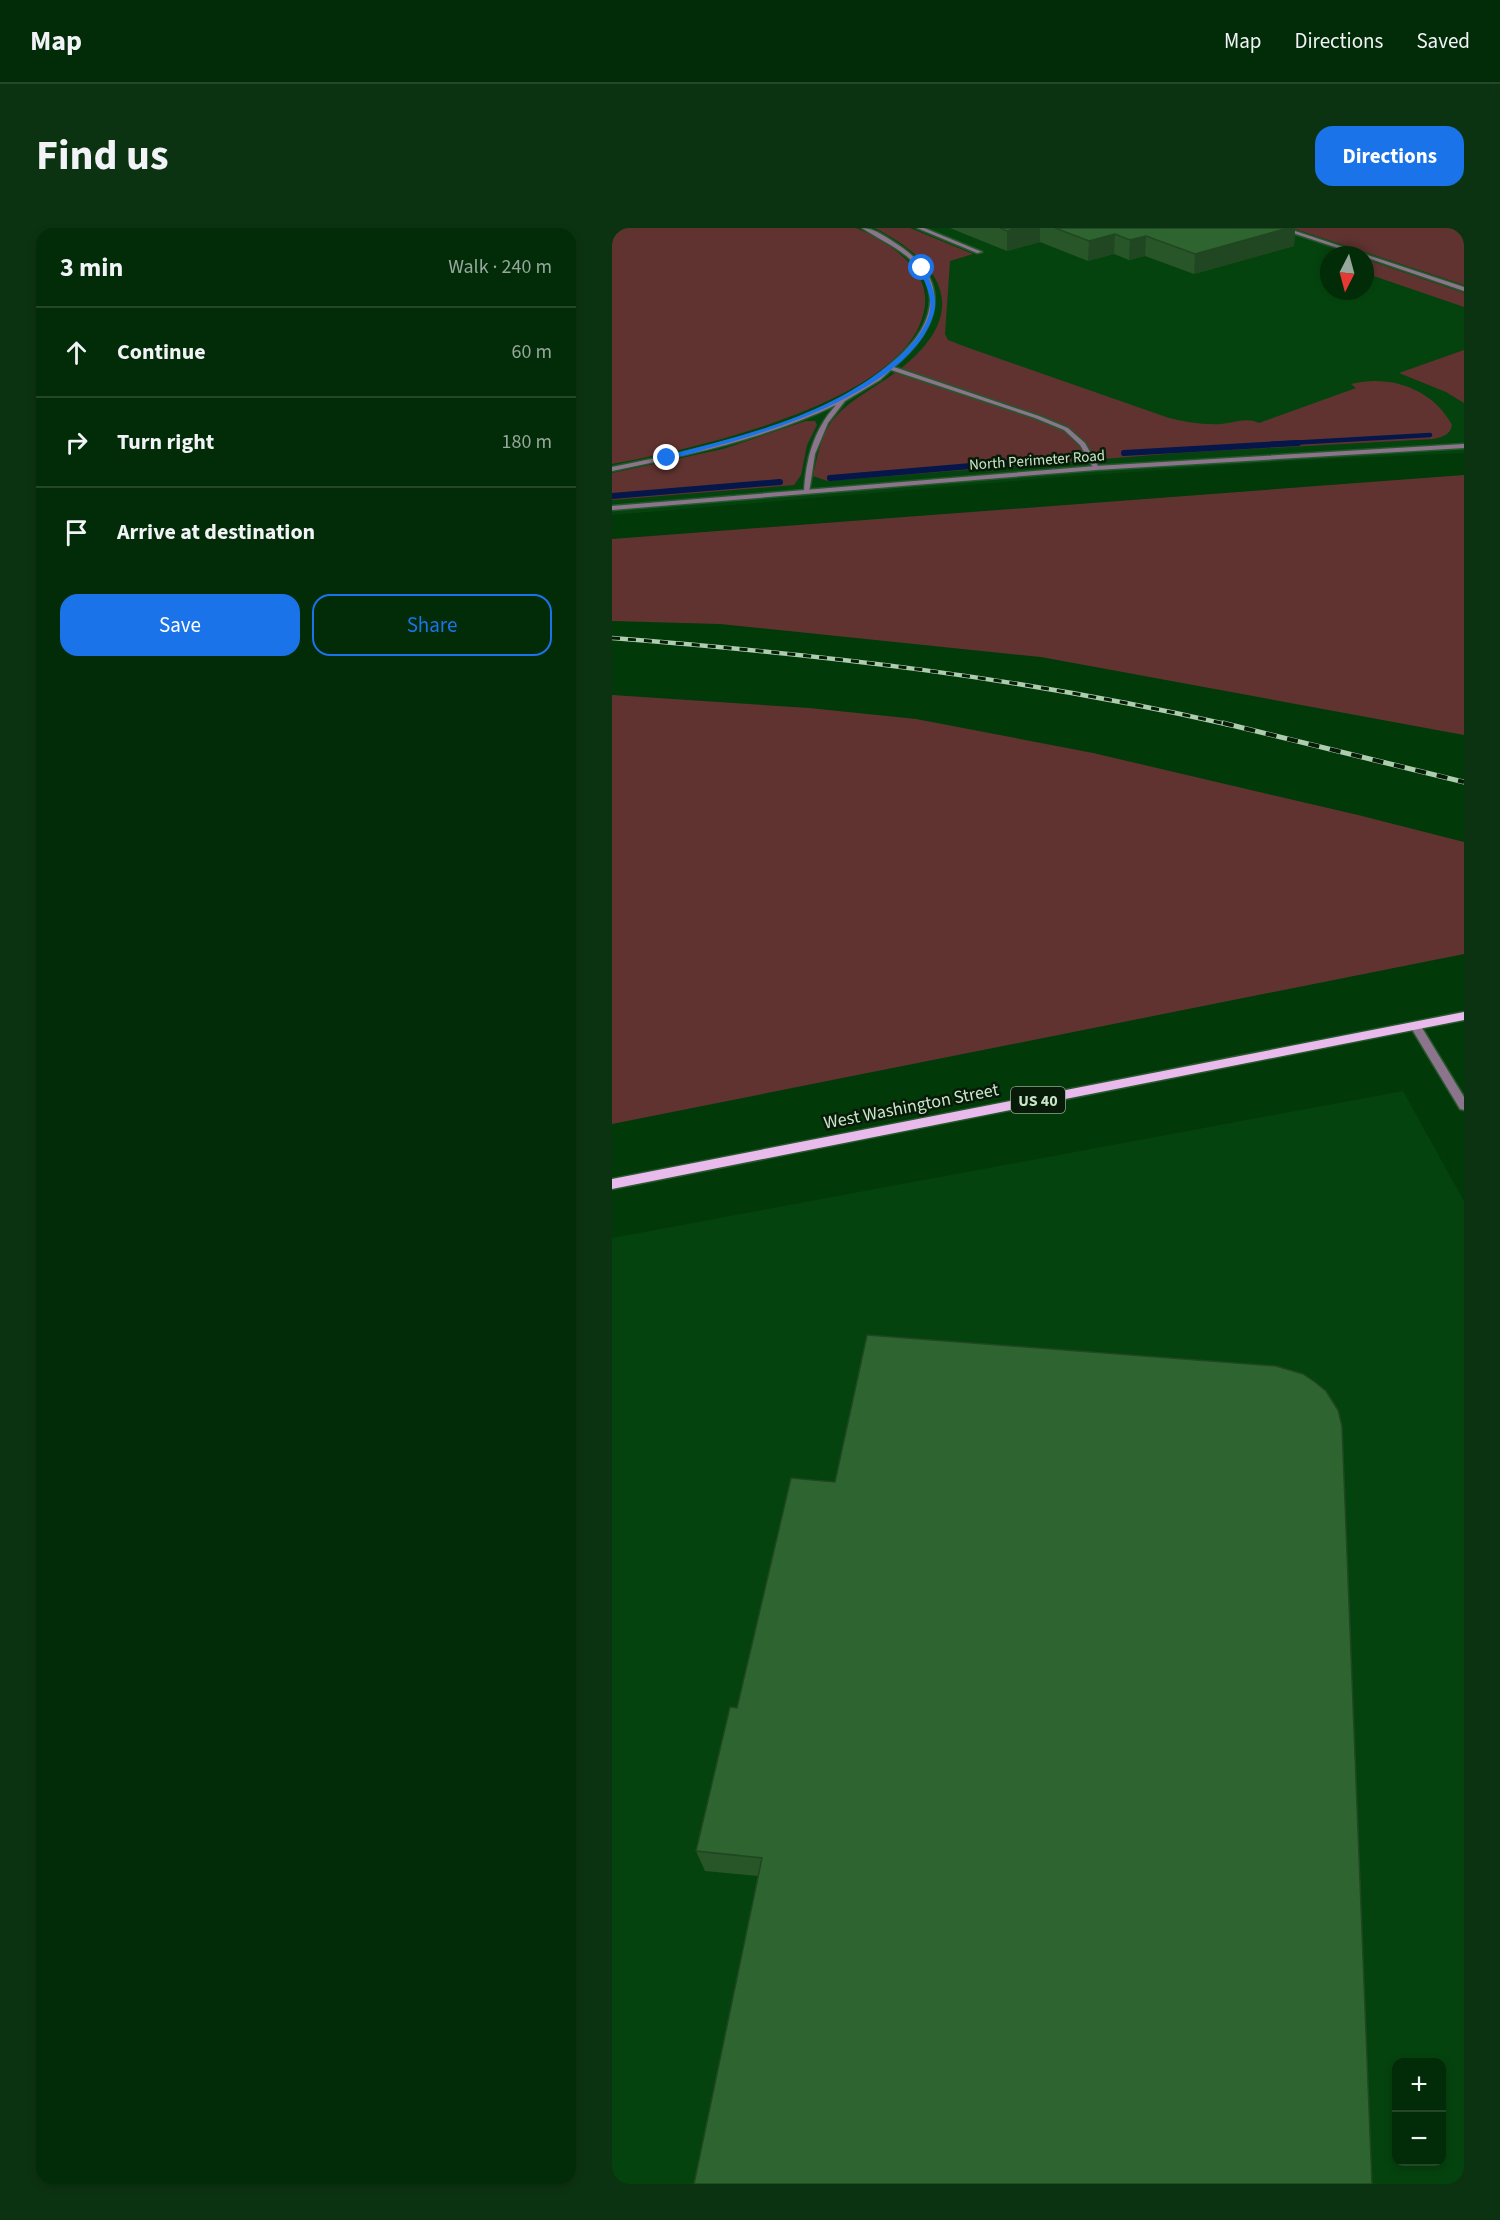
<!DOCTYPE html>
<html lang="en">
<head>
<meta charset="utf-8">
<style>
  :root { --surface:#022b07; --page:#0c3311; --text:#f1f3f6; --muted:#96a79b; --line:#234728; --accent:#1a73e8 }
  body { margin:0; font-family:"Source Sans 3",sans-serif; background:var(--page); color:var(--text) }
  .controls { position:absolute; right:18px; bottom:18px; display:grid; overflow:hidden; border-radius:12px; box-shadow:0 3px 9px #0003 }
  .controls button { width:54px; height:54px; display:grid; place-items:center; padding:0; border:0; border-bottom:2px solid var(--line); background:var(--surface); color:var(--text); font:30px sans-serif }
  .compass { position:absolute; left:708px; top:18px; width:54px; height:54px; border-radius:50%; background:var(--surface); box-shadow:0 3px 9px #0003; rotate:186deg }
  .stop { position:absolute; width:18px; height:18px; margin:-14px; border:4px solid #1a73e8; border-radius:50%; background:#fff }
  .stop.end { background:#1a73e8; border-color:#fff; box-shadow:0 2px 6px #0008 }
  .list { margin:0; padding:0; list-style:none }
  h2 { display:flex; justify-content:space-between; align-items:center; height:78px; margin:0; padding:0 24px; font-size:26px }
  h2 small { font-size:20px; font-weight:400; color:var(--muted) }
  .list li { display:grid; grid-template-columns:39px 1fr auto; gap:18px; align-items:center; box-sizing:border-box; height:90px; padding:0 24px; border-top:2px solid var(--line) }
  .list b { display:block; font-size:22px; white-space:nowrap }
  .list em { font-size:20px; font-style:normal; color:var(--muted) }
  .actions { display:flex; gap:12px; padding:18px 24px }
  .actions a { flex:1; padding:14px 0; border:2px solid var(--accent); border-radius:18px; text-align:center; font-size:21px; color:var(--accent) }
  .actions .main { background:var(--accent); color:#fff }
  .icon { flex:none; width:33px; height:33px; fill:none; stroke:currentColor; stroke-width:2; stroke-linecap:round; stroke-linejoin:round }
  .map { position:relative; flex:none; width:852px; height:1956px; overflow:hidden; border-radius:18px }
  header { display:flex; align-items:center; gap:36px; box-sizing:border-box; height:84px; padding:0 30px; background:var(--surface); border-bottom:2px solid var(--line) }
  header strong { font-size:28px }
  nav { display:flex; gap:33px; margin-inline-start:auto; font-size:21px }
  .intro { display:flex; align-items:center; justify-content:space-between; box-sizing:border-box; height:144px; padding:0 36px }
  h1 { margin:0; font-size:42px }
  .button { padding:15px 27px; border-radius:18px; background:var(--accent); color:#fff; font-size:21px; font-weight:700 }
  main { display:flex; gap:36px; padding:0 36px }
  aside { flex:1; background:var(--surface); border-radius:18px; box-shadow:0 3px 9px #0003 }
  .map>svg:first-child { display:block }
</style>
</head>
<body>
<header>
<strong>Map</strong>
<nav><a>Map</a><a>Directions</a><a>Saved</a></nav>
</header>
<div class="intro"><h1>Find us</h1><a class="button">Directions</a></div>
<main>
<aside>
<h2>3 min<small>Walk · 240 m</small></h2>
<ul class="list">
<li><svg class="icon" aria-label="ahead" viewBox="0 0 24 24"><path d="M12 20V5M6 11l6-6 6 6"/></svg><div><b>Continue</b></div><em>60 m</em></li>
<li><svg class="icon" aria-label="right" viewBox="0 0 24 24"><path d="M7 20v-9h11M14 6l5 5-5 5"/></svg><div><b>Turn right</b></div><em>180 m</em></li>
<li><svg class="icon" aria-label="arrive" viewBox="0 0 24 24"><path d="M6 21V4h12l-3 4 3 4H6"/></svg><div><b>Arrive at destination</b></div></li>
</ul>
<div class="actions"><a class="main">Save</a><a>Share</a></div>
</aside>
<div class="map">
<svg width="852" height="1956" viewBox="0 0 852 1956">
  <rect width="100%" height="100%" fill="#023909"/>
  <path fill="#05430e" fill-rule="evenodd" d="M0,0H852V225L680,233L449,249L0,287ZM717,27H753V63H717Z
    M791,863L852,973V1956H0V1010ZM784,1834H830V1934H784Z"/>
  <path fill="#603330" d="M0,0H244C274,13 316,38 313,76C305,173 77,222 0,236Z
    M263,0H298L361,26L338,33L333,106L336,112L354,119L557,190C574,194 591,197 609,196C623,195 633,189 647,195L744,160L739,156C778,146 821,161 840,197C838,207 831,209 821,211L566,225L216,253L201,248C206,226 209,205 224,188C242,169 266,158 287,142C359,86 334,37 263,0Z
    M680,0H852V57Z
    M753,31L852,65V79L753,45Z
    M852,122V175L834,164L787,145Z
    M194,193H203L205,197L195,217L189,247L182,257L0,272V245L111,221Z
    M852,247V507L429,429L108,396L0,393V311Z
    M0,467L197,480L304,491L481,525L746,587L852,614V726L0,896Z"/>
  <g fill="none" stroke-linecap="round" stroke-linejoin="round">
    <path stroke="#05164b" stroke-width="4.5" d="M660,216L818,207"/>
    <path stroke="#05164b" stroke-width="6" d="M512,225L686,215
      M218,250L440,231
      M0,268L168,254"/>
    <g stroke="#26582c" stroke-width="3">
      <path id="service" d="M250,0C263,0 277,11 288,18C343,56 326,101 282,139L427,188L456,200L473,215L487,240L486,241H482L468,217L452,202L423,190L279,142L268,152L233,173L216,195L203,226L197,265L192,264C194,231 201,203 224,177C153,211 76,227 0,243V239C95,220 232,194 298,117C314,99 325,74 313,51C301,25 272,15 250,0Z
        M305,0H312L370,24L365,25Z
        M666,0H674L852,59V63L753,29V27H747Z"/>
    </g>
    <g stroke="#26582c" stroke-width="3">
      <path id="minor" d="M803,794L807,795L852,869V882L848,881L798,798Z"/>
    </g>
    <g stroke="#26582c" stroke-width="3">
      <path id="tertiary" d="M852,216V220L484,242L0,282V278L484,238Z"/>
    </g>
    <g stroke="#26582c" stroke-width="3">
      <path id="primary" d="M852,784V792L0,961V951Z"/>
    </g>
    <use href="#service" fill="#8b748c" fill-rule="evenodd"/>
    <use href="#minor" fill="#8b748c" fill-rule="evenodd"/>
    <use href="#tertiary" fill="#8b748c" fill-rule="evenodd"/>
    <use href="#primary" fill="#e9baec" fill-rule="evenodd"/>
    <g stroke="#aeccae" stroke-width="4.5">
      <path id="rail-far1" d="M0,410C208,426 414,450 618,497"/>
    </g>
    <g stroke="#aeccae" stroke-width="5">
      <path id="rail" d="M611,495L852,554"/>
    </g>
    <use href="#rail-far1" stroke="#071b08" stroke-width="3" stroke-dasharray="8" stroke-linecap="butt"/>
    <use href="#rail" stroke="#071b08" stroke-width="4" stroke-dasharray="11" stroke-linecap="butt"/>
  </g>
  <path fill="#285629" d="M338,0H683L682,18L582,46L533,28L517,32L502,26L476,33L428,14L395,23Z
    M118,1479L760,1956L146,1648L93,1643L84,1623Z"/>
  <path fill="#204622" d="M405,0H428V14L395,23V3Z
    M676,0H683L682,18L582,46L583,26Z
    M503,6L502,26L476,33L477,13Z
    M534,8L533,28L517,32L518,12Z"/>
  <path fill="#2e6430" stroke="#204622" stroke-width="1.5" d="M388,0H405L395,3Z
    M443,0H676L583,26L534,8L518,12L503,6L477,13Z
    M255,1107L664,1138L691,1146L703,1154L714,1163L726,1182L730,1198L760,1956H82L150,1630L84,1623L118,1479L125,1480L179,1250L223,1254Z"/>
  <path fill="#1a73e8" d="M308,39L312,40C319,56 327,70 321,88C299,158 166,202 101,219C86,223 68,230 53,231V228C134,207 220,187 285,130C298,119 312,104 317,87C322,68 312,56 308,39Z"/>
  <g text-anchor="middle" stroke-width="5" stroke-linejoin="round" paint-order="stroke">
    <g font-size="15" fill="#cae4c9" stroke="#071b08">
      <text transform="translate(425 232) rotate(-4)" y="5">North Perimeter Road</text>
    </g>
    <rect fill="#071b08" stroke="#90a88f" stroke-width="1.5" x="399" y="859" width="54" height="26" rx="4.5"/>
    <g font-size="16" font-weight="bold" fill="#cae4c9">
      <text x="426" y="878">US 40</text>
    </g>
    <g font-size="18" fill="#cae4c9" stroke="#071b08">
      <text transform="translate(299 878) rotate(-11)" y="6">West Washington Street</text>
    </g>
  </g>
</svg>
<div class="controls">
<button>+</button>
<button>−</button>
</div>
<svg class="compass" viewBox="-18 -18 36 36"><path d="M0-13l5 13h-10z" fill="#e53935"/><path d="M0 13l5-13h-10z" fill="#96a79b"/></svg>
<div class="stop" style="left:310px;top:40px"></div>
<div class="stop end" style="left:55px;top:230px"></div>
</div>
</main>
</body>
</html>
